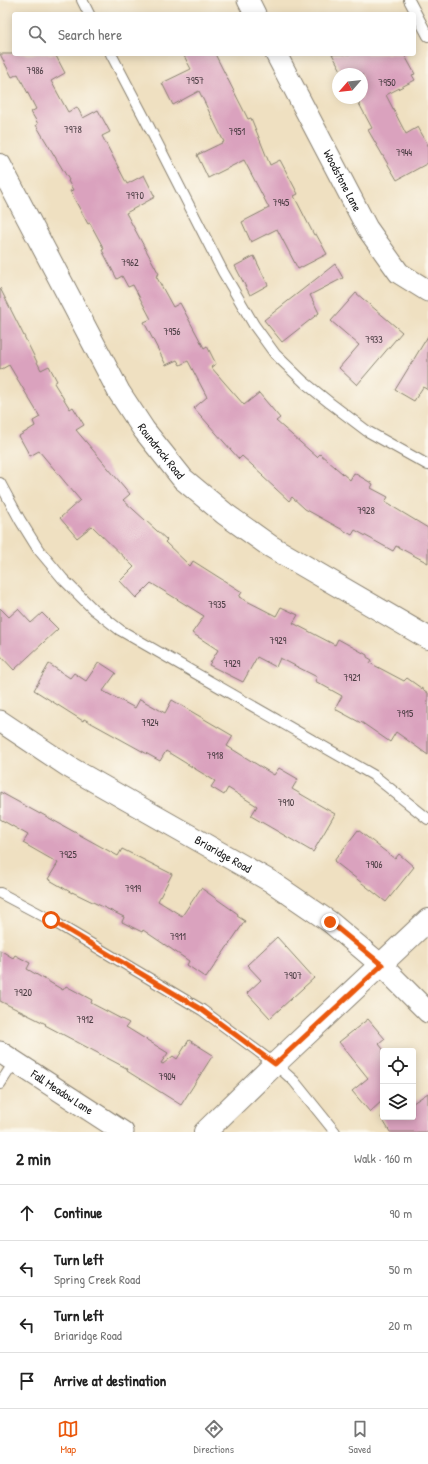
<!DOCTYPE html>
<html lang="en">
<head>
<meta charset="utf-8">
<style>
  :root { --surface:#fff; --page:#f6f6f6; --text:#222; --muted:#767676; --line:#e0e0e0; --accent:#ea580c }
  body { margin:0; font-family:"Patrick Hand",sans-serif; background:var(--page); color:var(--text) }
  .controls { position:absolute; right:12px; bottom:12px; display:grid; overflow:hidden; border-radius:4px; box-shadow:0 2px 10px #0003 }
  .controls button { width:36px; height:36px; display:grid; place-items:center; padding:0; border:0; border-bottom:1px solid var(--line); background:var(--surface); color:var(--text); font:20px sans-serif }
  .compass { position:absolute; left:332px; top:68px; width:36px; height:36px; border-radius:50%; background:var(--surface); box-shadow:0 2px 10px #0003; rotate:242deg }
  .stop { position:absolute; width:12px; height:12px; margin:-9px; border:3px solid #ea580c; border-radius:50%; background:#fff }
  .stop.end { background:#ea580c; border-color:#fff; box-shadow:0 1px 4px #0008 }
  .list { margin:0; padding:0; list-style:none }
  h2 { display:flex; justify-content:space-between; align-items:center; height:52px; margin:0; padding:0 16px; font-size:17px }
  h2 small { font-size:13px; font-weight:400; color:var(--muted) }
  .list li { display:grid; grid-template-columns:26px 1fr auto; gap:12px; align-items:center; box-sizing:border-box; height:56px; padding:0 16px; border-top:1px solid var(--line) }
  .list b { display:block; font-size:15px; white-space:nowrap }
  .list p { margin:0; font-size:13px; white-space:nowrap; color:var(--muted) }
  .list em { font-size:13px; font-style:normal; color:var(--muted) }
  .icon { flex:none; width:22px; height:22px; fill:none; stroke:currentColor; stroke-width:2; stroke-linecap:round; stroke-linejoin:round }
  .map { position:relative; flex:none; width:428px; height:1132px; overflow:hidden }
  .search { position:absolute; background:var(--surface); box-shadow:0 2px 10px #0003; left:12px; right:12px; top:12px; height:44px; display:flex; align-items:center; gap:10px; box-sizing:border-box; padding:0 14px; border-radius:4px; color:var(--muted); font-size:15px }
  .sheet { height:276px; background:var(--surface) }
  nav { display:flex; justify-content:space-around; align-items:center; box-sizing:border-box; height:56px; border-top:1px solid var(--line); background:var(--surface); font-size:11px; color:var(--muted) }
  nav a { display:grid; justify-items:center; gap:2px }
  nav .on { color:var(--accent) }
  .map>svg:first-child { display:block }
</style>
</head>
<body>
<div class="map">
<svg width="428" height="1132" viewBox="0 0 428 1132">
  <rect width="100%" height="100%" fill="#fbf7ec"/>
  <filter id="ink" filterUnits="userSpaceOnUse"><feTurbulence type="fractalNoise" baseFrequency=".025" numOctaves="2"/><feDisplacementMap in="SourceGraphic" scale="8" xChannelSelector="R" yChannelSelector="G"/><feConvolveMatrix kernelMatrix="1 2 1 2 8 2 1 2 1" color-interpolation-filters="sRGB"/></filter>
  <filter id="wash" filterUnits="userSpaceOnUse"><feTurbulence type="fractalNoise" baseFrequency=".012" numOctaves="4" result="noise"/><feDisplacementMap in="SourceGraphic" scale="16" xChannelSelector="R" yChannelSelector="G"/><feGaussianBlur stdDeviation="0.9" result="paint"/><feColorMatrix in="noise" values="0 0 0 0 0 0 0 0 0 0 0 0 0 0 0 0 0 1.4 0 .05"/><feComposite in="paint" operator="in"/></filter>
  <g filter="url(#wash)">
    <rect width="100%" height="100%" fill="#efe0c1"/>
    <g id="blocks">
      <path fill="#daa2be" d="M0,54H55L65,73L51,81L68,112L77,107L83,118L98,110L110,132L102,136L127,184L144,175L155,197L126,213L159,274L156,276L173,307L180,303L204,348L207,346L216,364L211,367L244,405L259,393L280,418L276,421L317,457L320,454L350,480L354,473L373,484L371,488L388,497L385,502L428,528V563L396,546L393,551L355,530L352,535L305,509L292,497L289,501L262,476L263,475L242,456L239,459L194,408L207,397L188,361L180,365L177,360L166,365L144,322L151,319L133,285L128,287L122,276L117,279L102,250L104,249L90,223L88,224L70,191L73,190L68,181L69,180L36,125L38,124L31,112L36,109L18,74L12,77Z
        M183,54H215L248,119L251,118L270,165L280,160L298,194L294,196L314,235L316,234L327,254L298,269L277,229L251,242L242,222L269,208L244,160L208,178L197,155L224,142L199,91L173,105L162,83L191,69Z
        M332,54H404L415,74L412,75L415,80L386,95L406,134L418,127L428,145V163L397,180L368,130L372,128L356,98H362V74H343Z
        M254,256L268,285L250,295L235,266Z
        M335,264L343,278L310,295L319,313L282,342L264,320Z
        M0,288L41,370L49,366L57,381L54,383L70,409L73,407L84,425L76,430L130,494L123,500L167,540L165,542L190,566L193,561L242,592L239,597L276,616L281,607L298,615L293,623L335,645L338,639L367,655V657L372,660L370,663L404,681L407,678L428,693V755L396,732L390,742L361,722V723L335,709L342,696L315,681L317,677L280,658L276,667L257,657L243,682L209,665L218,650L192,633L204,616L151,583L136,598L120,581L134,567L92,526L77,538L60,518L80,500L39,451L30,456L19,436L35,426L33,421L40,417L9,365L0,370Z
        M356,293L402,332L357,385L339,368L359,345L331,321Z
        M428,336V390L423,387L414,401L395,390Z
        M0,608L9,617L18,609L31,623L42,613L58,629L14,670L0,655Z
        M99,662L116,673L103,691L135,708L140,699L165,713L172,700L233,736L227,746L274,775L279,768L298,779L292,789L335,814L313,852L251,816L257,806L228,788L224,795L211,787L215,781L166,751L160,761L84,719L83,721L34,690L49,664L70,678L74,673L86,681Z
        M0,792L40,814V813L118,856L122,849L172,874L158,901L182,916L201,888L238,914L237,916L245,921L206,978L187,965L189,961L143,930L142,932L122,922L124,917L72,892V893L48,879L58,863L23,843L28,835L0,819Z
        M358,830L395,859L399,854L414,867L386,902L334,861Z
        M277,937L314,978L270,1018L247,993L261,980L247,965Z
        M0,950L13,958L15,955L30,963L27,969L63,990L66,986L92,1000L91,1003L129,1023L126,1027L168,1053L161,1063L163,1064L173,1056L177,1059L189,1040L213,1055L181,1105L127,1071L128,1069L45,1025L46,1024L0,1001Z
        M368,1019L385,1039L379,1044L383,1049V1100L370,1112L352,1091L368,1078L339,1042Z
        M428,1093V1132H390L381,1117H413V1103Z"/>
    </g>
  </g>
  <g filter="url(#ink)">
    <use href="#blocks" fill-opacity="0" stroke="#867e6e" stroke-width="1"/>
    <g fill="none" stroke-linecap="round" stroke-linejoin="round">
      <g stroke="#867e6e" stroke-width="12">
        <path id="service" d="M82,0L89,14
          M409,0L428,36
          M111,54L144,117L223,272L254,325L275,354L304,382L330,403L367,431L428,465
          M0,483L20,520L38,549L63,579L93,609L120,630L373,775L428,819
          M0,893L51,920L202,1010L275,1064L294,1081L335,1132
          M0,1084L15,1061"/>
      </g>
      <g stroke="#867e6e" stroke-width="23">
        <g id="minor">
          <path d="M248,0L255,14"/>
          <path id="s1" d="M276,54L367,228L399,273L428,291"/>
          <path id="s2" d="M0,721L69,767L270,881L330,922L381,965L428,1012"/>
          <path id="s3" d="M0,1052L123,1132"/>
        </g>
      </g>
      <g stroke="#867e6e" stroke-width="24">
        <g id="tertiary">
          <path id="s4" d="M0,165L119,392L144,430L183,479L225,514L270,546L428,638"/>
          <path d="M205,1132L275,1064L428,920"/>
        </g>
      </g>
      <use href="#service" stroke="#fff" stroke-width="10"/>
      <use href="#minor" stroke="#fff" stroke-width="21"/>
      <use href="#tertiary" stroke="#fff" stroke-width="22"/>
    </g>
  </g>
  <g fill="none" stroke-linecap="round" stroke-linejoin="round" filter="url(#ink)">
    <path stroke="#ea580c" stroke-width="5" d="M51,920L202,1010L275,1064L382,965L330,922"/>
  </g>
  <g text-anchor="middle" stroke-width="3" stroke-linejoin="round" paint-order="stroke">
    <g font-size="10" fill="#4c3e44">
      <text x="35" y="74">7986</text>
      <text x="195" y="84">7957</text>
      <text x="387" y="86">7950</text>
      <text x="73" y="133">7978</text>
      <text x="237" y="135">7951</text>
      <text x="404" y="156">7944</text>
      <text x="135" y="199">7970</text>
      <text x="281" y="206">7945</text>
      <text x="130" y="266">7962</text>
      <text x="172" y="335">7956</text>
      <text x="374" y="343">7933</text>
      <text x="366" y="514">7928</text>
      <text x="217" y="608">7935</text>
      <text x="278" y="644">7929</text>
      <text x="232" y="667">7929</text>
      <text x="352" y="681">7921</text>
      <text x="405" y="717">7915</text>
      <text x="150" y="726">7924</text>
      <text x="215" y="759">7918</text>
      <text x="286" y="806">7910</text>
      <text x="68" y="858">7925</text>
      <text x="374" y="868">7906</text>
      <text x="133" y="892">7919</text>
      <text x="178" y="940">7911</text>
      <text x="293" y="979">7907</text>
      <text x="23" y="996">7920</text>
      <text x="85" y="1023">7912</text>
      <text x="167" y="1080">7904</text>
    </g>
    <g font-size="12" fill="#1c1c1c" stroke="#fbf7ec">
      <text dy="4" stroke="none"><textPath href="#s1" startOffset="143">Woodstone Lane</textPath></text>
      <text dy="4" stroke="none"><textPath href="#s4" startOffset="329">Roundrock Road</textPath></text>
      <text dy="4" stroke="none"><textPath href="#s2" startOffset="260">Briaridge Road</textPath></text>
      <text dy="4" stroke="none"><textPath href="#s3" startOffset="74">Fall Meadow Lane</textPath></text>
    </g>
  </g>
</svg>
<div class="controls">
<button><svg class="icon" aria-label="locate" viewBox="0 0 24 24"><circle cx="12" cy="12" r="6"/><path d="M12 2v4M12 18v4M2 12h4M18 12h4"/></svg></button>
<button><svg class="icon" aria-label="layers" viewBox="0 0 24 24"><path d="M12 4l9 5-9 5-9-5zM3 14l9 5 9-5"/></svg></button>
</div>
<svg class="compass" viewBox="-18 -18 36 36"><path d="M0-13l5 13h-10z" fill="#e53935"/><path d="M0 13l5-13h-10z" fill="#767676"/></svg>
<div class="stop" style="left:51px;top:920px"></div>
<div class="stop end" style="left:330px;top:922px"></div>
<div class="search"><svg class="icon" aria-label="search" viewBox="0 0 24 24"><circle cx="10" cy="10" r="6"/><path d="M15 15l6 6"/></svg>Search here</div>
</div>
<section class="sheet">
<h2>2 min<small>Walk · 160 m</small></h2>
<ul class="list">
<li><svg class="icon" aria-label="ahead" viewBox="0 0 24 24"><path d="M12 20V5M6 11l6-6 6 6"/></svg><div><b>Continue</b></div><em>90 m</em></li>
<li><svg class="icon" aria-label="left" viewBox="0 0 24 24"><path d="M17 20v-9H6M10 6l-5 5 5 5"/></svg><div><b>Turn left</b><p>Spring Creek Road</p></div><em>50 m</em></li>
<li><svg class="icon" aria-label="left" viewBox="0 0 24 24"><path d="M17 20v-9H6M10 6l-5 5 5 5"/></svg><div><b>Turn left</b><p>Briaridge Road</p></div><em>20 m</em></li>
<li><svg class="icon" aria-label="arrive" viewBox="0 0 24 24"><path d="M6 21V4h12l-3 4 3 4H6"/></svg><div><b>Arrive at destination</b></div></li>
</ul>
</section>
<nav>
<a class="on"><svg class="icon" aria-label="map" viewBox="0 0 24 24"><path d="M3 6l6-2 6 2 6-2v14l-6 2-6-2-6 2zM9 4v14M15 6v14"/></svg>Map</a>
<a><svg class="icon" aria-label="directions" viewBox="0 0 24 24"><path d="M12 3l9 9-9 9-9-9zM9 14v-3h6M13 9l2 2-2 2"/></svg>Directions</a>
<a><svg class="icon" aria-label="saved" viewBox="0 0 24 24"><path d="M7 4h10v16l-5-4-5 4z"/></svg>Saved</a>
</nav>
</body>
</html>
